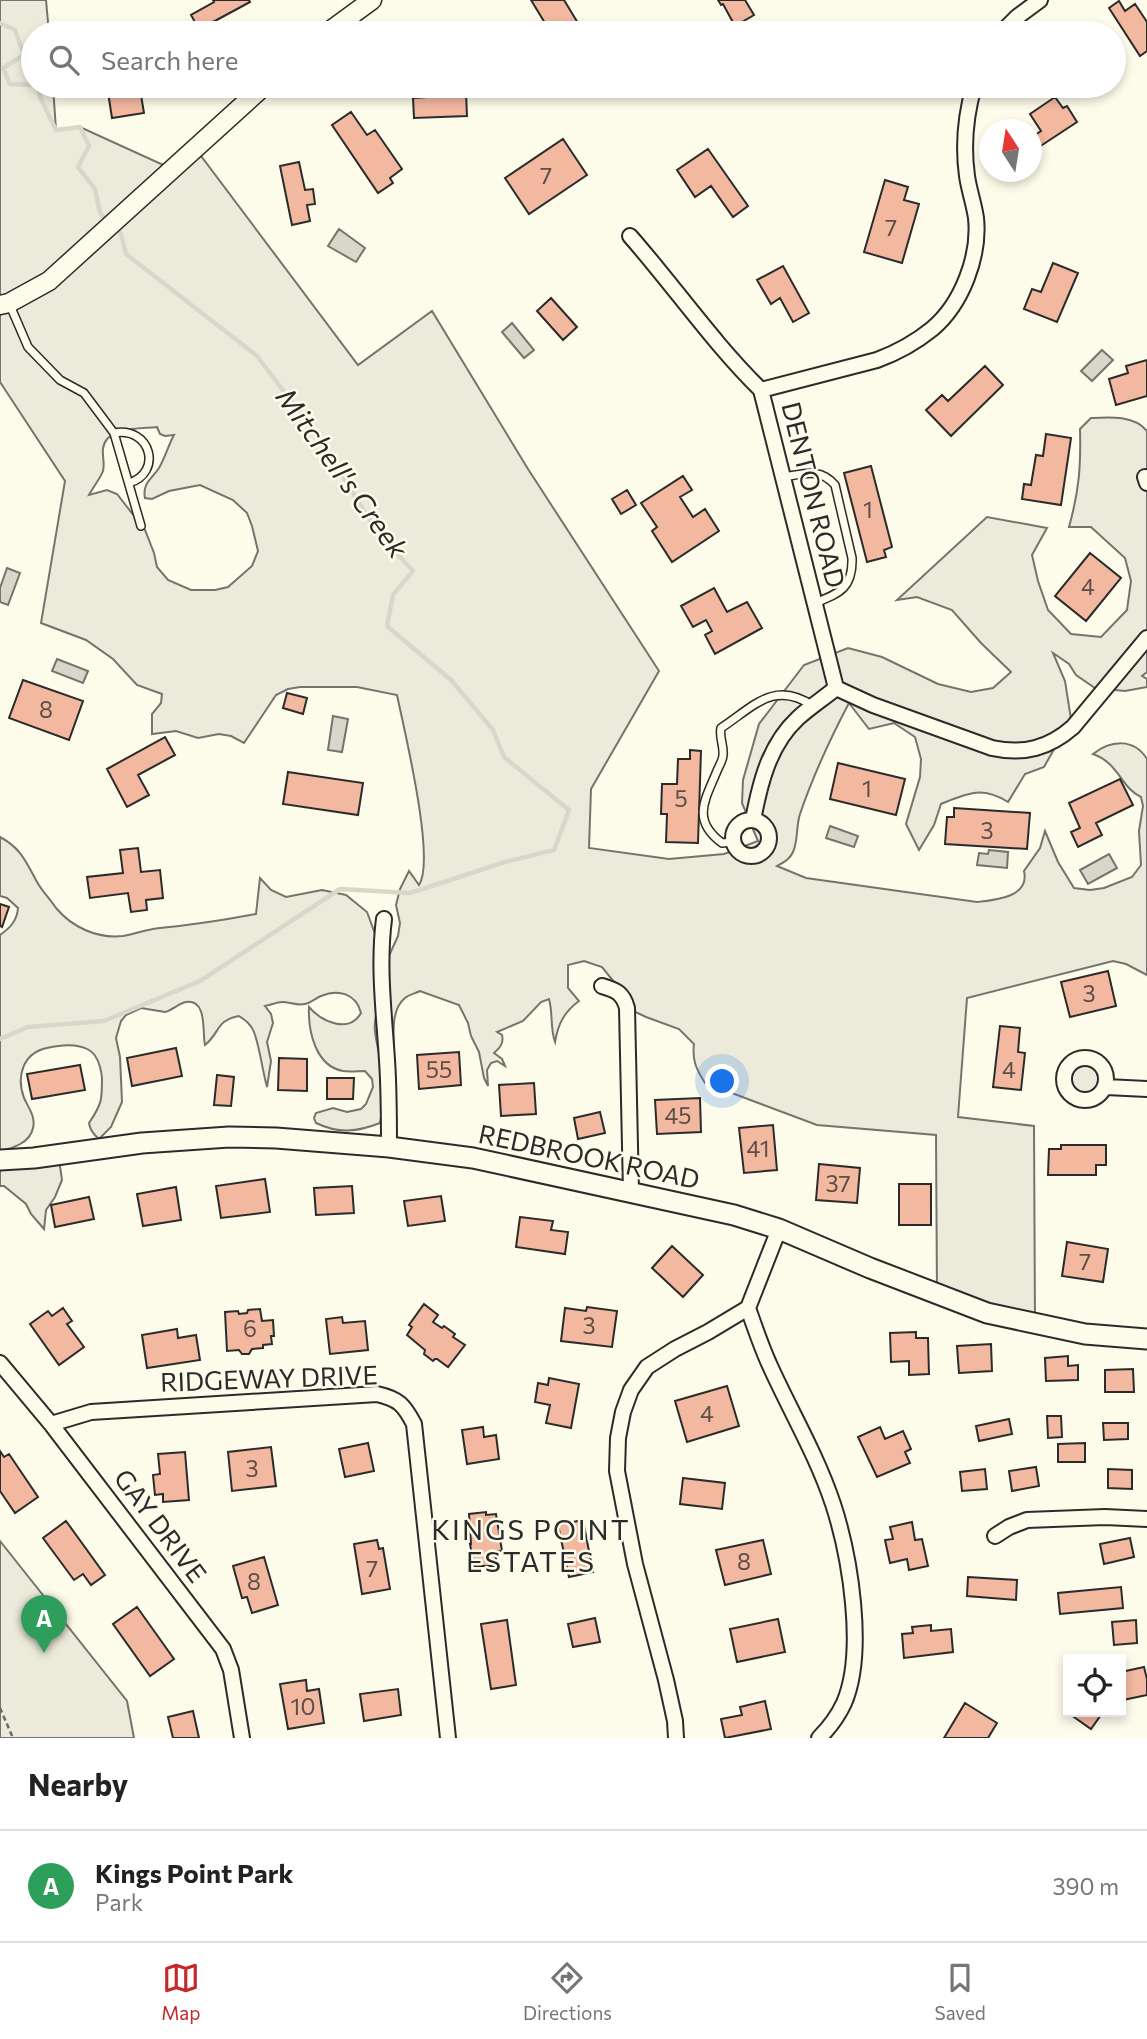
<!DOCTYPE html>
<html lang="en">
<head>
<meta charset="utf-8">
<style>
  :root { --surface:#fff; --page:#f2f2f2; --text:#222; --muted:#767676; --line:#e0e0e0; --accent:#c62828 }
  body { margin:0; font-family:Commissioner,sans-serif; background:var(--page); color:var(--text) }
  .controls { position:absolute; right:21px; bottom:21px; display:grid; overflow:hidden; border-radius:0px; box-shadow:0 4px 10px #0003 }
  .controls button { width:63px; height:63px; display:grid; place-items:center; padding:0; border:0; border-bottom:2px solid var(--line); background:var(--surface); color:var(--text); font:35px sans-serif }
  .compass { position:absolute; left:979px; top:119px; width:63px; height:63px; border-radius:50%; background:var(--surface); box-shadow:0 4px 10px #0003; rotate:348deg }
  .you { position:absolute; left:723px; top:1082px; width:24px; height:24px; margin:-18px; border:5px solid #fff; border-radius:50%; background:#1a73e8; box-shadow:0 0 0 10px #1a73e833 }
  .badge { display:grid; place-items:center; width:46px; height:46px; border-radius:50%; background:var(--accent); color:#fff; font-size:23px; font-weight:700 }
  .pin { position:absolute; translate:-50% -58px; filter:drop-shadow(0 2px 4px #0008) }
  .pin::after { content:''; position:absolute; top:37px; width:24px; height:21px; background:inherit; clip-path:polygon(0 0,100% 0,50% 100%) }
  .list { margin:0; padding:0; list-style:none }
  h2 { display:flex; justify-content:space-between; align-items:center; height:91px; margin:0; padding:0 28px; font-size:30px }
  h2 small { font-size:23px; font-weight:400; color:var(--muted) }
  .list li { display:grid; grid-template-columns:46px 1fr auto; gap:21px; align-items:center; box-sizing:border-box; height:112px; padding:0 28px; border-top:2px solid var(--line) }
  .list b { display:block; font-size:26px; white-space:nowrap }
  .list p { margin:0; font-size:23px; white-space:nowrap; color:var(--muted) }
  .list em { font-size:23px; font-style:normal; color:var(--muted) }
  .icon { flex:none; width:38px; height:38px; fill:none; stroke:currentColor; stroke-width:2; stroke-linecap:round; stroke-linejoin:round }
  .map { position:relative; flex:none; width:1147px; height:1738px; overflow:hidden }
  .search { position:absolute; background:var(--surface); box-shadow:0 4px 10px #0003; left:21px; right:21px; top:21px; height:77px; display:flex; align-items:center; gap:18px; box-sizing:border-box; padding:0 24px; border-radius:38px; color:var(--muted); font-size:26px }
  .sheet { height:203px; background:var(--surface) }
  nav { display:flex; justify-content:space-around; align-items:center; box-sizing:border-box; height:98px; border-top:2px solid var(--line); background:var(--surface); font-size:19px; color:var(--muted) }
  nav a { display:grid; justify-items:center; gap:4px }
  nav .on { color:var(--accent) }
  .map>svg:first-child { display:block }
</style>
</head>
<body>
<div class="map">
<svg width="1147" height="1738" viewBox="0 0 1147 1738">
  <rect width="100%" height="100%" fill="#fdfbea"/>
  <path fill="#ecebdb" stroke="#74746e" stroke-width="2" fill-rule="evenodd" d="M0,0H46L49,33H33V86H53L56,130L80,127L172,169L195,148L358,365L432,311L528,469L659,671L591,789L589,848L669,859L724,854L758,841L742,803L743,780L759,724L804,665L848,648L882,657L938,684L971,692L993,688L1011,672L981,643L952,610L917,597L897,600L987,517L1047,528L1032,555L1038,581L1048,610L1071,634L1101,637L1127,610L1131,581L1125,558L1091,527H1069C1079,491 1081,467 1080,429L1091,418C1109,417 1134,415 1147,431V672L1142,676L1147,679V687L1125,691L1095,688L1076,675L1069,664L1053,653L1065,681L1071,719L1044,767L1025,774L1008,802C982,786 968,793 941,804L934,825L919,850L906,824L920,777L921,759L915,737L894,723L869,729L849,703C830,739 813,776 800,814C796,826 798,842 793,852C790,859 784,862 777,866L806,878L977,902C996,900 1030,897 1024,871L1040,848L1045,831L1058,862L1074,888L1090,890L1104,888L1132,877L1141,865L1139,831L1143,806L1141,797C1121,788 1119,763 1093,754C1111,740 1134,738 1147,759V975L1126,964L1113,961L967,998L958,1117L1034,1126L1035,1324L937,1294L936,1135L817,1125L705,1083C696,1069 692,1060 694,1044L679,1029L646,1017L627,1008L623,993L602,967L584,961L568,965V988L579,1001C564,1012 558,1024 555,1042C550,1028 553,1013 549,999L541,1002L523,1021L497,1032L502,1035C504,1043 500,1048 494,1053L502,1059L505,1066L497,1061L491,1063L487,1070L488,1086L484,1078L479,1052L471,1036L468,1023L459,1005L420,991C416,993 408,995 405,998C390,1010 394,1036 394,1053L390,1028L382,1004C365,1025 383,1055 384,1079C385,1094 383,1109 380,1123C357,1132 339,1134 316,1123L314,1118L316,1113L333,1108L347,1112L361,1109L366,1104L373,1087L372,1079L365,1071C358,1071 350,1072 343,1071C315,1066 308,1030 309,1007C322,1022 349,1034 361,1013C356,993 338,989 321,996C316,998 310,1003 305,1004C297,1006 290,1002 282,1002C277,1002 271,1005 265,1006L271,1014L273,1023L267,1042L271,1061L267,1087C262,1069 260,1048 254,1032C251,1024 245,1020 239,1016C216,1020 220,1033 205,1045C202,1033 208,999 186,1002C179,1003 173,1010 165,1012L141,1008L126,1015L121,1021L116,1038L120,1057L122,1102L111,1127L99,1139C93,1134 90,1130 89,1123C102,1104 102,1100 102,1078C101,1069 99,1056 89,1050C77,1043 60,1045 47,1048C23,1053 16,1076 24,1098C28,1107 36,1117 33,1128C30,1143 13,1148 0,1151V935C10,928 17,921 18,908L7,898L0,896V837C21,848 26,862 37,882C42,891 50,899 56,908C72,927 97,939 123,936C135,934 147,929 160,928C192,925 224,920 256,914L260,878L271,890L286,897L322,890L346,895L367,912L377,939L388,958L398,936L400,923L396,905L400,889L409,871L419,885C436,860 404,729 397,695L357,687H300L288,689L276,695L244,743L231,736L219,734L198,738L176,731L152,734V714L161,703L162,694L137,685L113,659L86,640L41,623L65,481L0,382ZM157,427L160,434L165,436L174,435C168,446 165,458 159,468C152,479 142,483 145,498L152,499L169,491L200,485L233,500L247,513L252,526L258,551L252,566L228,587L215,590H191L168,580L157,567L154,553L145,530L117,494L107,490L89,495C93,487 100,479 103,471C105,463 102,456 103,448C107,426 141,429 157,427Z
    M1067 1079a18 18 0 1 1 36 0a18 18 0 1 1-36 0Z
    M0,1160L53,1161L60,1166L62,1180L55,1197L46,1210L44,1229L31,1214L26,1204L4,1186H0Z
    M0,1541L127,1701L134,1738H0Z"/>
  <path fill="#d8d7c9" stroke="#74746e" stroke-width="2" d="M339,229L365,248L356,262L328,246Z
    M512,323L534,350L524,358L502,332Z
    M1102,350L1113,360L1092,381L1081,371Z
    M7,568L20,573L8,605L0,602V588Z
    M57,659L88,671L83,683L52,671Z
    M333,716L348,719L342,752L328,750Z
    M830,826L858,836L854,847L826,838Z
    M989,850L1008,852L1007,868L977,865L979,853L988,854Z
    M1109,854L1117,868L1088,884L1080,870Z"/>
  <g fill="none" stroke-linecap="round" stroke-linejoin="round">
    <path stroke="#d8d7c9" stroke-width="4.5" d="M0,23L15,30L24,55L3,68L10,84L33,85
      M38,86L40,97L56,130L80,127L89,146L78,167L95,189L100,213L108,221
      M0,1039L28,1027L104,1021L200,981L340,889L410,893L505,862L554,850L569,810L504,757L493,730L451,680L387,626L393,595L413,571L378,533L317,435L257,356L126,254L121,234L114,227"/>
  </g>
  <path fill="#f2b8a0" stroke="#2b2b2b" stroke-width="2" d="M213,0H249L250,2L213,22L219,33H201L191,15L214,2Z
    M531,0H564L584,33H551Z
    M718,0H745L754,15L735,26L723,4L721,5Z
    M1119,1L1125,11L1135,4L1147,22V51L1140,56L1109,8Z
    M107,86H160L140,89L144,113L112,118Z
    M466,92L467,116L414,118L413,98L427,97L426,93Z
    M1055,97L1063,108L1067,106L1077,122L1033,151L1032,148V137L1041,131L1030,114Z
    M351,112L367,135L375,130L402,169L390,178L393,183L378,193L332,125Z
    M563,139L587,175L529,214L505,178Z
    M708,149L748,206L733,217L711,186L695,197L677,170Z
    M299,162L305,190L313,189L315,204L307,205L310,221L292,225L280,166Z
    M885,180L908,187L904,200L919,204L902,263L864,252Z
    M1053,263L1078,273L1057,322L1024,309L1032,289L1041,292Z
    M783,266L809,313L793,322L780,298L771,304L757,280Z
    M551,298L577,327L563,340L537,311Z
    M1147,360V396L1116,405L1109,379L1128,373L1126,366Z
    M985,366L1003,385L951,436L926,410L942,395L948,401Z
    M1046,434L1071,438L1061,505L1022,499L1024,484L1031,485L1036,455L1043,456Z
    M871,466L892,547L884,550L886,557L867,562L844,473Z
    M683,476L692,490L680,497L693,517L705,509L719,531L672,562L652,531L657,527L641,503Z
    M627,490L636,505L621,514L612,499Z
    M1090,553L1121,578L1086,621L1055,596Z
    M714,588L727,612L747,602L762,628L715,654L705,635L712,631L706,620L693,627L681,606Z
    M23,680L83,701L69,740L9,718Z
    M287,693L307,698L303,714L283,708Z
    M165,737L175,755L138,775L149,795L127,807L107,769Z
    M690,750L701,751L698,843L666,842L667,814H661L662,784H677L678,759H690Z
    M838,763L905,779L896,815L830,799Z
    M288,772L363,783L358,815L283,804Z
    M1120,779L1133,805L1096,823L1102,835L1078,847L1071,832L1080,828L1069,803Z
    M954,808L1030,813L1027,849L945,844L947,817H954Z
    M138,848L141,872L160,870L163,898L146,900L147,910L131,912L128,893L90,898L87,877L123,873L120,850Z
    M0,904L9,907L2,927L0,926Z
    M1108,971L1116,1006L1070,1017L1061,982Z
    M1000,1026L1020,1028L1018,1052L1025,1053L1021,1090L993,1087Z
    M176,1048L182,1076L132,1086L127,1058Z
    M459,1052L461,1085L419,1089L417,1055Z
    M279,1058L307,1059V1091L278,1090Z
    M80,1065L85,1090L32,1099L27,1074Z
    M217,1075L234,1077L231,1106L214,1105Z
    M327,1078H354L353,1099H327Z
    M534,1083L536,1114L501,1116L499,1085Z
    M700,1098L701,1132L657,1134L655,1100Z
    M600,1112L605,1133L578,1139L574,1118Z
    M773,1125L777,1170L744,1173L739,1128Z
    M1061,1145H1106V1165H1096V1175H1048L1049,1149H1061Z
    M819,1164L860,1168L857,1203L816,1200Z
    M265,1179L270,1212L221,1218L216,1186Z
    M899,1184H931V1225H899Z
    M352,1186L354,1213L316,1215L314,1188Z
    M176,1187L181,1220L143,1226L137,1194Z
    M441,1196L445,1221L408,1226L404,1201Z
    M89,1197L94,1219L55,1227L51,1205Z
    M520,1217L553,1221L551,1230L568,1232L565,1254L516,1247Z
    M1067,1242L1108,1249L1103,1282L1062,1276Z
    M672,1246L703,1275L683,1297L652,1268Z
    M424,1304L438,1315L433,1322L442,1328L444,1326L455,1334L453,1337L465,1345L448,1367L437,1359H435L433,1361L424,1354L425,1350L407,1335L412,1327L409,1325Z
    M587,1307L617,1311L612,1347L561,1341L565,1308L586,1311Z
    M63,1308L72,1321L67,1324L84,1347L59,1365L30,1324L48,1311L52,1316Z
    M260,1309L262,1321L273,1320L274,1336H271L272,1344L263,1345V1348L252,1349L249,1354H242L239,1350L227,1351L225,1312L238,1311L239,1314L247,1313L248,1310Z
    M342,1317L343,1323L365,1321L368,1350L330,1354L326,1319Z
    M177,1329L178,1338L196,1335L200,1360L147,1368L142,1335Z
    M916,1332V1338H928L929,1374L909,1375V1361L891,1362L890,1333Z
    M991,1344L992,1371L959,1373L957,1346Z
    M1068,1356V1366L1078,1365V1380L1046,1381L1045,1358Z
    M1133,1369L1134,1392H1105V1370Z
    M549,1378L579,1384L571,1428L546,1423L550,1405L535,1402L538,1383L548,1385Z
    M727,1386L739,1426L687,1442L675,1401Z
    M1047,1416H1061L1062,1437L1048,1438Z
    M1009,1419L1012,1434L979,1441L976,1426Z
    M1103,1423H1128V1439L1104,1440Z
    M483,1427L484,1437L496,1435L499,1459L467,1464L462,1430Z
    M880,1427L885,1439L903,1431L911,1449L905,1452L910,1463L877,1477L858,1437Z
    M368,1443L374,1471L345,1477L339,1449Z
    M1085,1443V1462H1058V1444Z
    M271,1447L276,1486L232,1491L228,1452Z
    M0,1451L4,1457L9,1454L38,1497L15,1513L0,1491Z
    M185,1452L189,1500L163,1502V1494L155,1495L153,1475L160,1474L158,1454Z
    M1036,1467L1039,1486L1012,1491L1009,1471Z
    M985,1469L987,1489L962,1491L960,1472Z
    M1108,1469L1132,1470V1489L1108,1488Z
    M683,1478L725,1483L722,1509L680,1504Z
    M486,1512V1515L496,1514L502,1551H495L497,1566H474L470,1544H471L469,1514Z
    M583,1520L593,1572L569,1577L558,1525Z
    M66,1521L105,1575L91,1585L83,1574L74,1580L43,1538Z
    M912,1522L915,1540L922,1539L928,1566L909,1570L907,1559L890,1563L885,1540L893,1539L890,1527Z
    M1130,1538L1134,1557L1104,1564L1100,1544Z
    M377,1540L379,1549L383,1548L390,1589L362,1594L354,1544Z
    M763,1540L771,1574L725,1585L716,1550Z
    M264,1557L278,1605L252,1613L247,1597L242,1598L233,1566Z
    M968,1577L1017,1580L1016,1600L967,1596Z
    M1121,1587L1123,1608L1060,1614L1058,1593Z
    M137,1607L174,1659L150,1676L113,1624Z
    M595,1618L600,1642L573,1647L568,1624Z
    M778,1619L785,1652L737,1662L730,1629Z
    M507,1620L516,1685L491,1689L481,1624Z
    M1136,1620L1137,1643L1114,1645L1112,1622Z
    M931,1625V1631L951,1629L953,1652L904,1658L902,1634L913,1633L912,1627Z
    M1144,1667L1147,1679V1695L1123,1700L1121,1689V1672Z
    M306,1680L307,1691L319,1689L324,1723L288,1729L280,1684Z
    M398,1689L401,1715L364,1721L360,1694Z
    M765,1701L771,1729L725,1738L721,1719L742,1715L740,1707Z
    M965,1703L997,1723L988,1738H944Z
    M193,1711L199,1738H173L168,1717Z
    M1078,1712H1103L1091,1729L1074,1717Z"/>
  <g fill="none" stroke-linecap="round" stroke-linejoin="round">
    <g stroke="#2b2b2b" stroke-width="10">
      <path id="service" d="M9,303L28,347L60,380L84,393L114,433L141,526
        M114,433C151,426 163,473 129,483
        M783,477C805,474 819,467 835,485L852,558C853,588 840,593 815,603
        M733,842L722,843C691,820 705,800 717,771C719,766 723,760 723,755C724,745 719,738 721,728C752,708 774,679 813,706"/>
    </g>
    <g stroke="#2b2b2b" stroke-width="18">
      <path id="minor" d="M1001,33L1017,17L1040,0
        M630,236C674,286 713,343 761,390L836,688
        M761,390L877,360C896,353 916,342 932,329C962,304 980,256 976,218C974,204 969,190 967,176C963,147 966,114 974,86
        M1145,477L1147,483
        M836,688L873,705L992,748C1024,755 1049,748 1073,727L1147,638
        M733 838a18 18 0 1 1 36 0a18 18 0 1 1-36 0Z
        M753,820C760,783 769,745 798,718C810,707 824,698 836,688
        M384,919C378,966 384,1013 387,1060C389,1089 389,1118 389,1147
        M602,986C616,990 623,993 627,1008L631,1192
        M1064 1079a21 21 0 1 1 42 0a21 21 0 1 1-42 0Z
        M1106,1087L1147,1089
        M748,1308C755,1328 762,1349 771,1368C792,1414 817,1456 833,1504C850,1556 866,1652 844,1703C838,1716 829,1728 819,1738
        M0,1363L51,1424L223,1649L231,1670L242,1738
        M51,1424L91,1412L377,1394C399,1399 404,1405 414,1424L448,1738
        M995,1536L1009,1527L1027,1520L1105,1517L1147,1519
        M676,1738L675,1721L666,1680L635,1564L617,1471L618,1438L623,1412L631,1390L647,1367L675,1349L708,1332L748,1308L779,1229"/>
    </g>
    <g stroke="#2b2b2b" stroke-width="21">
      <path id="tertiary" d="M327,33L372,0
        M0,305L9,303L49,281L264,86"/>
    </g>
    <g stroke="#2b2b2b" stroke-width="23">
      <path id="secondary" d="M0,1160L34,1158L142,1143L229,1137L276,1138L389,1147L473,1158L734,1215L779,1229L870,1268L987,1313L1085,1334L1147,1339"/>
    </g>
    <path stroke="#6a6964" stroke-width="2.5" stroke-dasharray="5 3.5" stroke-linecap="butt" d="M0,1708L13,1738"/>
    <use href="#service" stroke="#fdfbea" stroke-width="7"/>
    <use href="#minor" stroke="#fdfbea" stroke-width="14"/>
    <use href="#tertiary" stroke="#fdfbea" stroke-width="18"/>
    <use href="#secondary" stroke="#fdfbea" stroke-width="19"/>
  </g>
  <g text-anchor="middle" stroke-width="5" stroke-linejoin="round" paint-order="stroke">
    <g font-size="23" fill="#5d4e48">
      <text x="546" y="184">7</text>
      <text x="891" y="236">7</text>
      <text x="868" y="518">1</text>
      <text x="1088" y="595">4</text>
      <text x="46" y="718">8</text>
      <text x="867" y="797">1</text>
      <text x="681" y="807">5</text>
      <text x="987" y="839">3</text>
      <text x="1089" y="1002">3</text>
      <text x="439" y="1078">55</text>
      <text x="1009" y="1078">4</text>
      <text x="678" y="1124">45</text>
      <text x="758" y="1157">41</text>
      <text x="838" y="1192">37</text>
      <text x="1085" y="1270">7</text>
      <text x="589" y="1334">3</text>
      <text x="250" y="1337">6</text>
      <text x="707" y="1422">4</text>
      <text x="252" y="1477">3</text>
      <text x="744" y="1570">8</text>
      <text x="372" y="1577">7</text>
      <text x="254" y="1590">8</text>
      <text x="303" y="1715">10</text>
    </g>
    <g font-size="26" fill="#2b2b2b" stroke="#fdfbea">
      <text transform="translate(813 495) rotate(76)" y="9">DENTON ROAD</text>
      <text transform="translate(589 1157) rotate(12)" y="9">REDBROOK ROAD</text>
      <text transform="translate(269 1379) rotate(-2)" y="9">RIDGEWAY DRIVE</text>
      <text transform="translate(160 1526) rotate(53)" y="9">GAY DRIVE</text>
    </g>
    <g font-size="28" font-style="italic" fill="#2b2b2b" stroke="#fdfbea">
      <text transform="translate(342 473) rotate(54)" y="10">Mitchell's Creek</text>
    </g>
    <g font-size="28" letter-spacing="2" fill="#2b2b2b" stroke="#fdfbea">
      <text x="531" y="1540">KINGS POINT<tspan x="531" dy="32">ESTATES</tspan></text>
    </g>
  </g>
</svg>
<div class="controls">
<button><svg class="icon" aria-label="locate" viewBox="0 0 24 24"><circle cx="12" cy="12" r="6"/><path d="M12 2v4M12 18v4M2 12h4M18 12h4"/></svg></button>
</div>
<svg class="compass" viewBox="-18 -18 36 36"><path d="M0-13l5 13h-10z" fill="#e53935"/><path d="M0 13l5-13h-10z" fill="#767676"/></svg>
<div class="you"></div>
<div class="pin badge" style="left:44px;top:1653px;background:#2e9e5b">A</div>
<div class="search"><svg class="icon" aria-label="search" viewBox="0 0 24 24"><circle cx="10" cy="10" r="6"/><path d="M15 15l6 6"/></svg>Search here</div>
</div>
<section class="sheet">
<h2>Nearby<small></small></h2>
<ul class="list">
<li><span class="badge" style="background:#2e9e5b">A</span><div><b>Kings Point Park</b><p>Park</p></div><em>390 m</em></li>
</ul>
</section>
<nav>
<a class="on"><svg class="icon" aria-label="map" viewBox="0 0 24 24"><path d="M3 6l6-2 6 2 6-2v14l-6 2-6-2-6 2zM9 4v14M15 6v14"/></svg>Map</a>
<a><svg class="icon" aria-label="directions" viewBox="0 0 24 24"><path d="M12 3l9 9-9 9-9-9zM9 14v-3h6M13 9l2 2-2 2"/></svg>Directions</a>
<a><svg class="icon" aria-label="saved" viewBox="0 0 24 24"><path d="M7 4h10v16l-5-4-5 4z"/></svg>Saved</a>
</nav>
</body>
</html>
